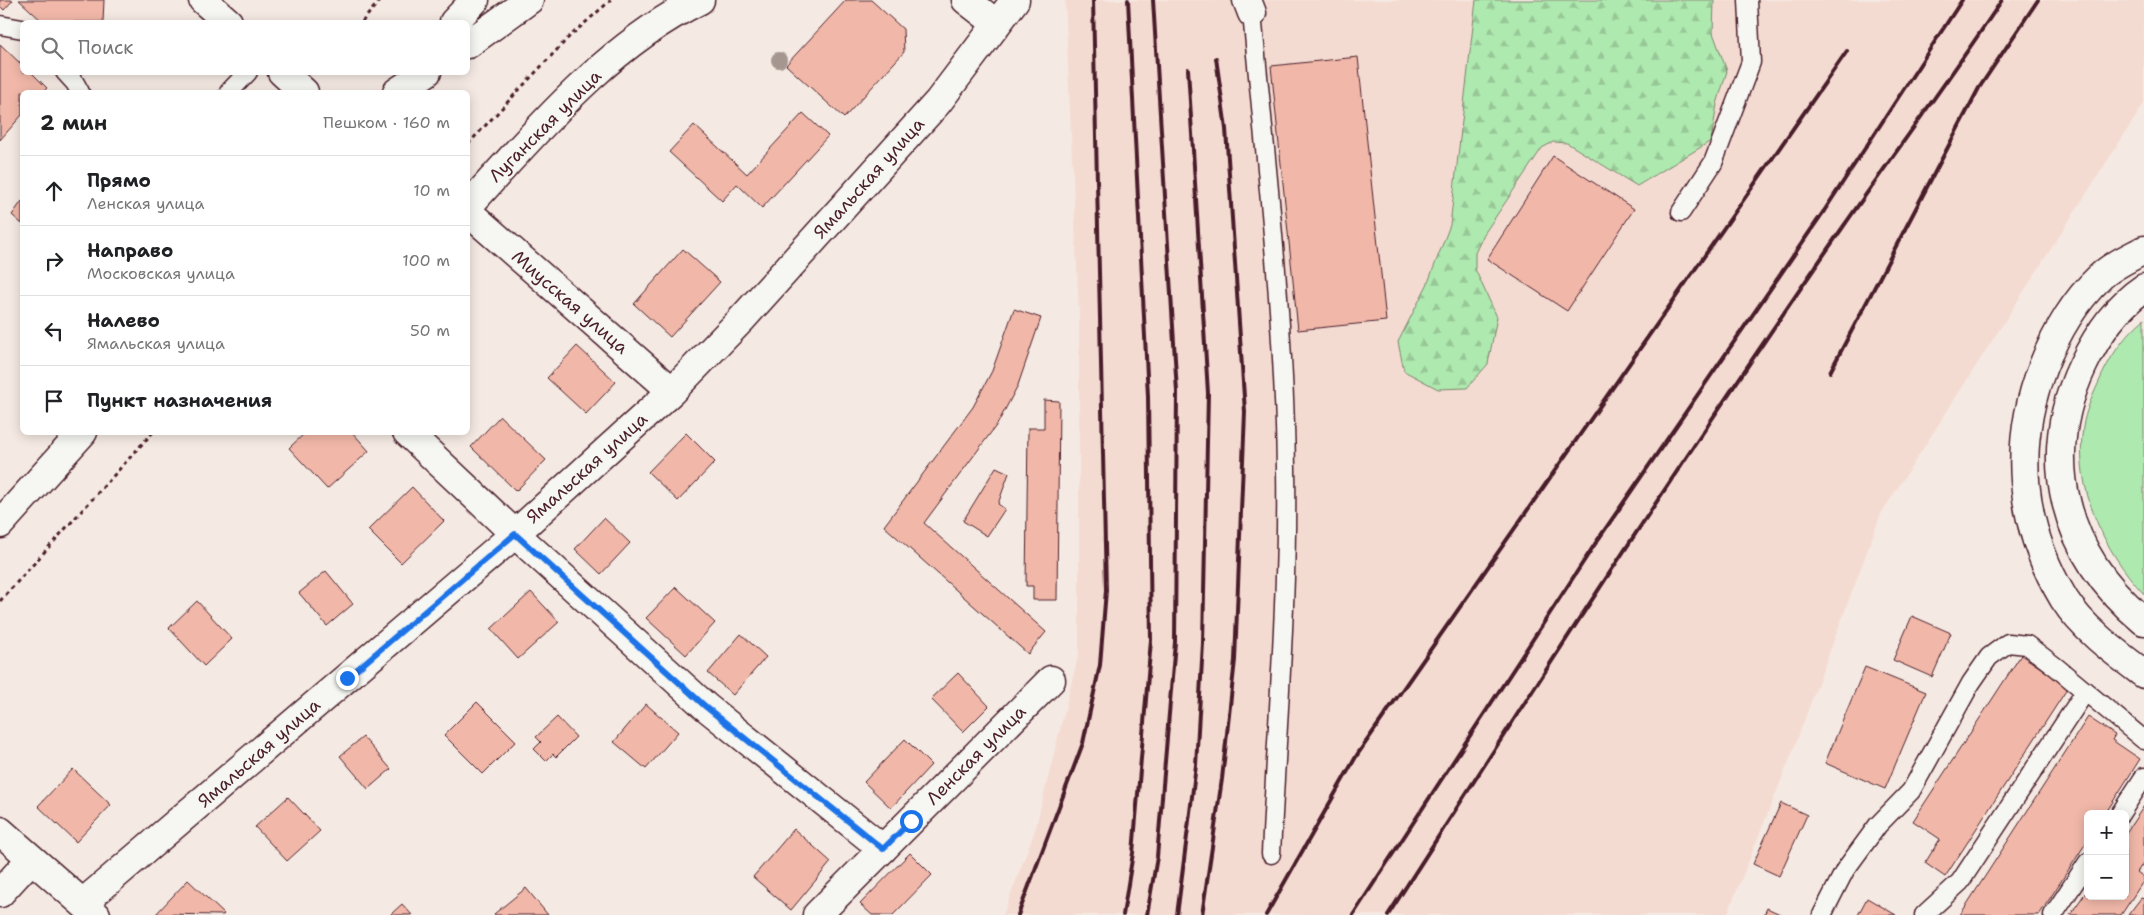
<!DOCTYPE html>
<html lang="ru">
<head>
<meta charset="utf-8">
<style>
  :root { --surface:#fff; --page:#f2f2f2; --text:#202124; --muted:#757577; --line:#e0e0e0 }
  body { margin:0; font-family:"Shantell Sans",sans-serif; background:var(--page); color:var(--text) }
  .controls { position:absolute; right:15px; bottom:15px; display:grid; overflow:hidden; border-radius:8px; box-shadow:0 2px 12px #0003 }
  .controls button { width:45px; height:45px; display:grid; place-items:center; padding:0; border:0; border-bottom:1px solid var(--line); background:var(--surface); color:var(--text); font:25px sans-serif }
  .stop { position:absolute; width:15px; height:15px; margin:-11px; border:4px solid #1a73e8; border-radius:50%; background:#fff }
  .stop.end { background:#1a73e8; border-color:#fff; box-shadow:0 1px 5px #0008 }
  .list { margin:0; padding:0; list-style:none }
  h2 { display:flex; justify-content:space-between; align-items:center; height:65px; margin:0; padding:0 20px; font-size:21px }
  h2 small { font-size:16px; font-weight:400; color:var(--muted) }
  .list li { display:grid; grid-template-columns:32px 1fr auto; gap:15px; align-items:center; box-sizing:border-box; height:70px; padding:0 20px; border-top:1px solid var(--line) }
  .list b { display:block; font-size:19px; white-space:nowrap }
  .list p { margin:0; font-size:16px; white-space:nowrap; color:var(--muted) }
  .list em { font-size:16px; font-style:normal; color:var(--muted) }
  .icon { flex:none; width:28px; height:28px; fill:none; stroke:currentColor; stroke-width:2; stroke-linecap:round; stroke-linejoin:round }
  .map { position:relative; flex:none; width:2144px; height:915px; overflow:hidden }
  .search { position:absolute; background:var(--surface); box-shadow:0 2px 12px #0003; left:20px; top:20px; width:450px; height:55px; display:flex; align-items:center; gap:12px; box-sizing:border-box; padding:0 18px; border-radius:8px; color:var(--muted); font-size:19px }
  .panel { position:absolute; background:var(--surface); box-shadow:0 2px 12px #0003; left:20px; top:90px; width:450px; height:345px; border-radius:8px }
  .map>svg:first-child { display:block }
</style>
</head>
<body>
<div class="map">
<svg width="2144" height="915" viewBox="0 0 2144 915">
  <defs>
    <pattern id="forest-firs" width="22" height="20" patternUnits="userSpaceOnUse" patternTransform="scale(1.25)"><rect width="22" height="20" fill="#aee9af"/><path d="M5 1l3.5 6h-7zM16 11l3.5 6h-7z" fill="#97c797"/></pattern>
  </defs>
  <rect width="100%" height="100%" fill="#f5eae3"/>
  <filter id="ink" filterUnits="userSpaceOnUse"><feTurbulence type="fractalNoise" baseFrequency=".02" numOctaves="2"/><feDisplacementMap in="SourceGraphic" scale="10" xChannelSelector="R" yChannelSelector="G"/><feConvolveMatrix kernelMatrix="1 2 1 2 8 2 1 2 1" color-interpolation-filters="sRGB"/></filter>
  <g filter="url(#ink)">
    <path fill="#f4dbd2" d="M1065,0H2144V104L1881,514L1791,756L1727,915H1003L1035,830L1079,652V316Z"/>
    <path fill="#aee9af" stroke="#7c846d" d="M2144,319V594C2103,550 2074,488 2083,427C2085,412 2092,397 2098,384C2109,358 2123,337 2144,319Z"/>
    <path fill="url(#forest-firs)" stroke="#7c846d" d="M1476,0H1714L1713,33L1727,71L1717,104L1711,141L1637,186L1567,143L1553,142L1542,148L1484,234L1475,253V269L1497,317L1488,364L1467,388L1438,389L1404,371L1398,342L1427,285L1450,225Z"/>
    <path fill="#f1b8a9" stroke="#4a1f2b" d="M0,0H13L4,10L0,6Z
      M19,0H104L103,22H43Z
      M846,0H871L903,29L904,52L844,118L786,65Z
      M0,44L22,65V72H31L47,88L43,92H22V115L0,140Z
      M1358,57L1386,321L1298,330L1271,66Z
      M803,113L828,136L762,208L737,184L722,201L669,152L694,125L747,174Z
      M1553,156L1634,209L1567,311L1487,259Z
      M22,201V224L12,215Z
      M683,249L720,282L670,337L634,304Z
      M1014,309L1041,318L1018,385L998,423L924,523L1046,632L1028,654L884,526L973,407L992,371Z
      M577,346L616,382L586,414L547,378Z
      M1044,400L1059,401L1057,600H1033V586H1026L1028,428H1044Z
      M500,416L546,460L516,491L471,447Z
      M306,432H352L369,451L327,489L289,448Z
      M686,433L715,462L678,501L648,472Z
      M996,467L1009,473L998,504L1005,509L987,536L963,521Z
      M412,487L444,521L401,563L368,530Z
      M604,518L630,543L601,574L575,549Z
      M326,571L353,604L327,626L299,593Z
      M676,587L715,623L686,655L646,618Z
      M531,592L559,622L518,659L491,629Z
      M197,601L232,639L204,666L169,628Z
      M1912,616L1951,633L1932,677L1893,660Z
      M741,634L766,657L733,695L708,673Z
      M2021,655L2069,686L1945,877L1925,863L1940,839L1913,821Z
      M1865,667L1926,692L1885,789L1825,763Z
      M958,673L989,706L963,732L931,699Z
      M477,702L516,741L483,774L444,735Z
      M646,704L678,732L646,769L614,742Z
      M557,717L576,737L556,757L553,754L546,761L534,749L541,742L536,737Z
      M2088,717L2115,735L2112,740L2140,759L2105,814H2088V840L2039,915H1960Z
      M363,737L391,769L368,789L340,756Z
      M905,739L931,765L891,808L864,782Z
      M73,769L111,805L76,842L38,806Z
      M288,797L320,831L287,861L255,827Z
      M1781,803L1807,815L1779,876L1753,864Z
      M2144,806V862L2137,872L2144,877V880L2121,915H2070L2088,889V896H2125V834Z
      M794,829L831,862L791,910L753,877Z
      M910,853L932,875L893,915H872L860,904Z
      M188,880L224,914L223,915L156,914Z
      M526,888L548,915H495L494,914Z
      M1867,898L1896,915H1858Z
      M2141,898L2144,899V915H2128Z
      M402,904L412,915H390Z
      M1767,908L1782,915H1764Z"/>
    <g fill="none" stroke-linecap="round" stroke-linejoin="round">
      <g stroke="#4a1f2b" stroke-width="21">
        <path id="lane" d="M1252,13C1266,164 1284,316 1286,469C1288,597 1277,726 1271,854
          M0,25L22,29
          M65,72L75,83L80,92
          M229,92L248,72
          M1681,212L1713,163L1751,62L1748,0
          M2120,814L2144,777
          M1822,915L1845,870L1878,825L1911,791L1971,683L1989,657L2008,643L2027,645L2056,667L2144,740
          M1924,915L1960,882L2085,692
          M2053,915L2088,862"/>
      </g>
      <g stroke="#4a1f2b" stroke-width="31">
        <path id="street" d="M203,0L228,22
          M966,0L997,24
          M1247,0L1252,13
          M282,72L304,92
          M468,206C537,131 606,46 700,0
          M468,212L672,391
          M407,432L515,534L706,707L883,849
          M0,831L96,915
          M0,893L31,859
          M84,902L515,534L672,391L741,320L938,102L1015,0
          M817,915L1051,680"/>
      </g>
      <g stroke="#4a1f2b" stroke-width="31">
        <path id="secondary" d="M454,22L475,0
          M468,44L529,0
          M397,92L427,72
          M2144,250C2129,258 2111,266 2099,278C2073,303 2056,333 2043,366C2012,446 2020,526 2064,599C2083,629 2116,653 2144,674
          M2144,288C2116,307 2097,335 2083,365C2038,459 2064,555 2144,621
          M0,524L83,432"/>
      </g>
      <path stroke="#4a1f2b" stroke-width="3" stroke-dasharray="4 4" stroke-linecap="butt" d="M362,22L380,0
        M468,144L569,37L611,0
        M0,601L153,432"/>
      <use href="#lane" stroke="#f6f6f2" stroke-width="18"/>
      <use href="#street" stroke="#f6f6f2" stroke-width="28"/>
      <use href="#secondary" stroke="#f6f6f2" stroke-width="28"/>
      <path stroke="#4a1f2b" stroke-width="4" d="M1830,372L1979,88L2038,0
        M1018,915L1083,743L1100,665L1106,590L1093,0
        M1123,915L1133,853L1151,640L1148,396L1128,0
        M1147,915L1157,857L1175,642L1177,392L1153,0
        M1177,915L1196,765L1203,643L1208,393L1188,69
        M1202,915L1222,779L1235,660L1245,412L1226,129L1216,58
        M1266,915L1357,755L1847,51
        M1353,915L1595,544L1824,211L1962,0
        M1388,915C1536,684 1686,453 1843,227C1896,151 1951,77 2002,0"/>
    </g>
    <circle fill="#a59690" cx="779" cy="60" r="8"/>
  </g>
  <g fill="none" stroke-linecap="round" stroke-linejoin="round" filter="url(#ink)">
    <path stroke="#1a73e8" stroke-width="6" d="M347,678L515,534L706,707L883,849L911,821"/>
  </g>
  <g text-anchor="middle" stroke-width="4" stroke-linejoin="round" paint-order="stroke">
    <g font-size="18" fill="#4a1f2b" stroke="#f6f6f2">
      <text transform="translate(545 126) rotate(-45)" y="6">Луганская улица</text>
      <text transform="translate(869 178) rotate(-48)" y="6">Ямальская улица</text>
      <text transform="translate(570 302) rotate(41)" y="6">Миусская улица</text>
      <text transform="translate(587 468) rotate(-42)" y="6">Ямальская улица</text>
      <text transform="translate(259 753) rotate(-41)" y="6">Ямальская улица</text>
      <text transform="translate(976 755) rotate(-45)" y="6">Ленская улица</text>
    </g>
  </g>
</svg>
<div class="controls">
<button>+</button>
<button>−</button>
</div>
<div class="stop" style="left:911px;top:821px"></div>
<div class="stop end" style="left:347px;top:678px"></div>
<div class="search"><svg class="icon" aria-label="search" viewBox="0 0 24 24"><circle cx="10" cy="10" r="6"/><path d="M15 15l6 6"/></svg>Поиск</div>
<section class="panel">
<h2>2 мин<small>Пешком · 160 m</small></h2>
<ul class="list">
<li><svg class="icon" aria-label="ahead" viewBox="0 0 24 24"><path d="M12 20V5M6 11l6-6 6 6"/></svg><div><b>Прямо</b><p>Ленская улица</p></div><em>10 m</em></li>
<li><svg class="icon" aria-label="right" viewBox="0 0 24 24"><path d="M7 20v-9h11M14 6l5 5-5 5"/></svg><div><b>Направо</b><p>Московская улица</p></div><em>100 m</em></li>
<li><svg class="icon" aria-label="left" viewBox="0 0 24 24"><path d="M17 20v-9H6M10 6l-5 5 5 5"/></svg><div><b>Налево</b><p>Ямальская улица</p></div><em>50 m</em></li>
<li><svg class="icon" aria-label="arrive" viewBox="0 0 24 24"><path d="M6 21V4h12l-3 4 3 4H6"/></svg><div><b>Пункт назначения</b></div></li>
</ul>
</section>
</div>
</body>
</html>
